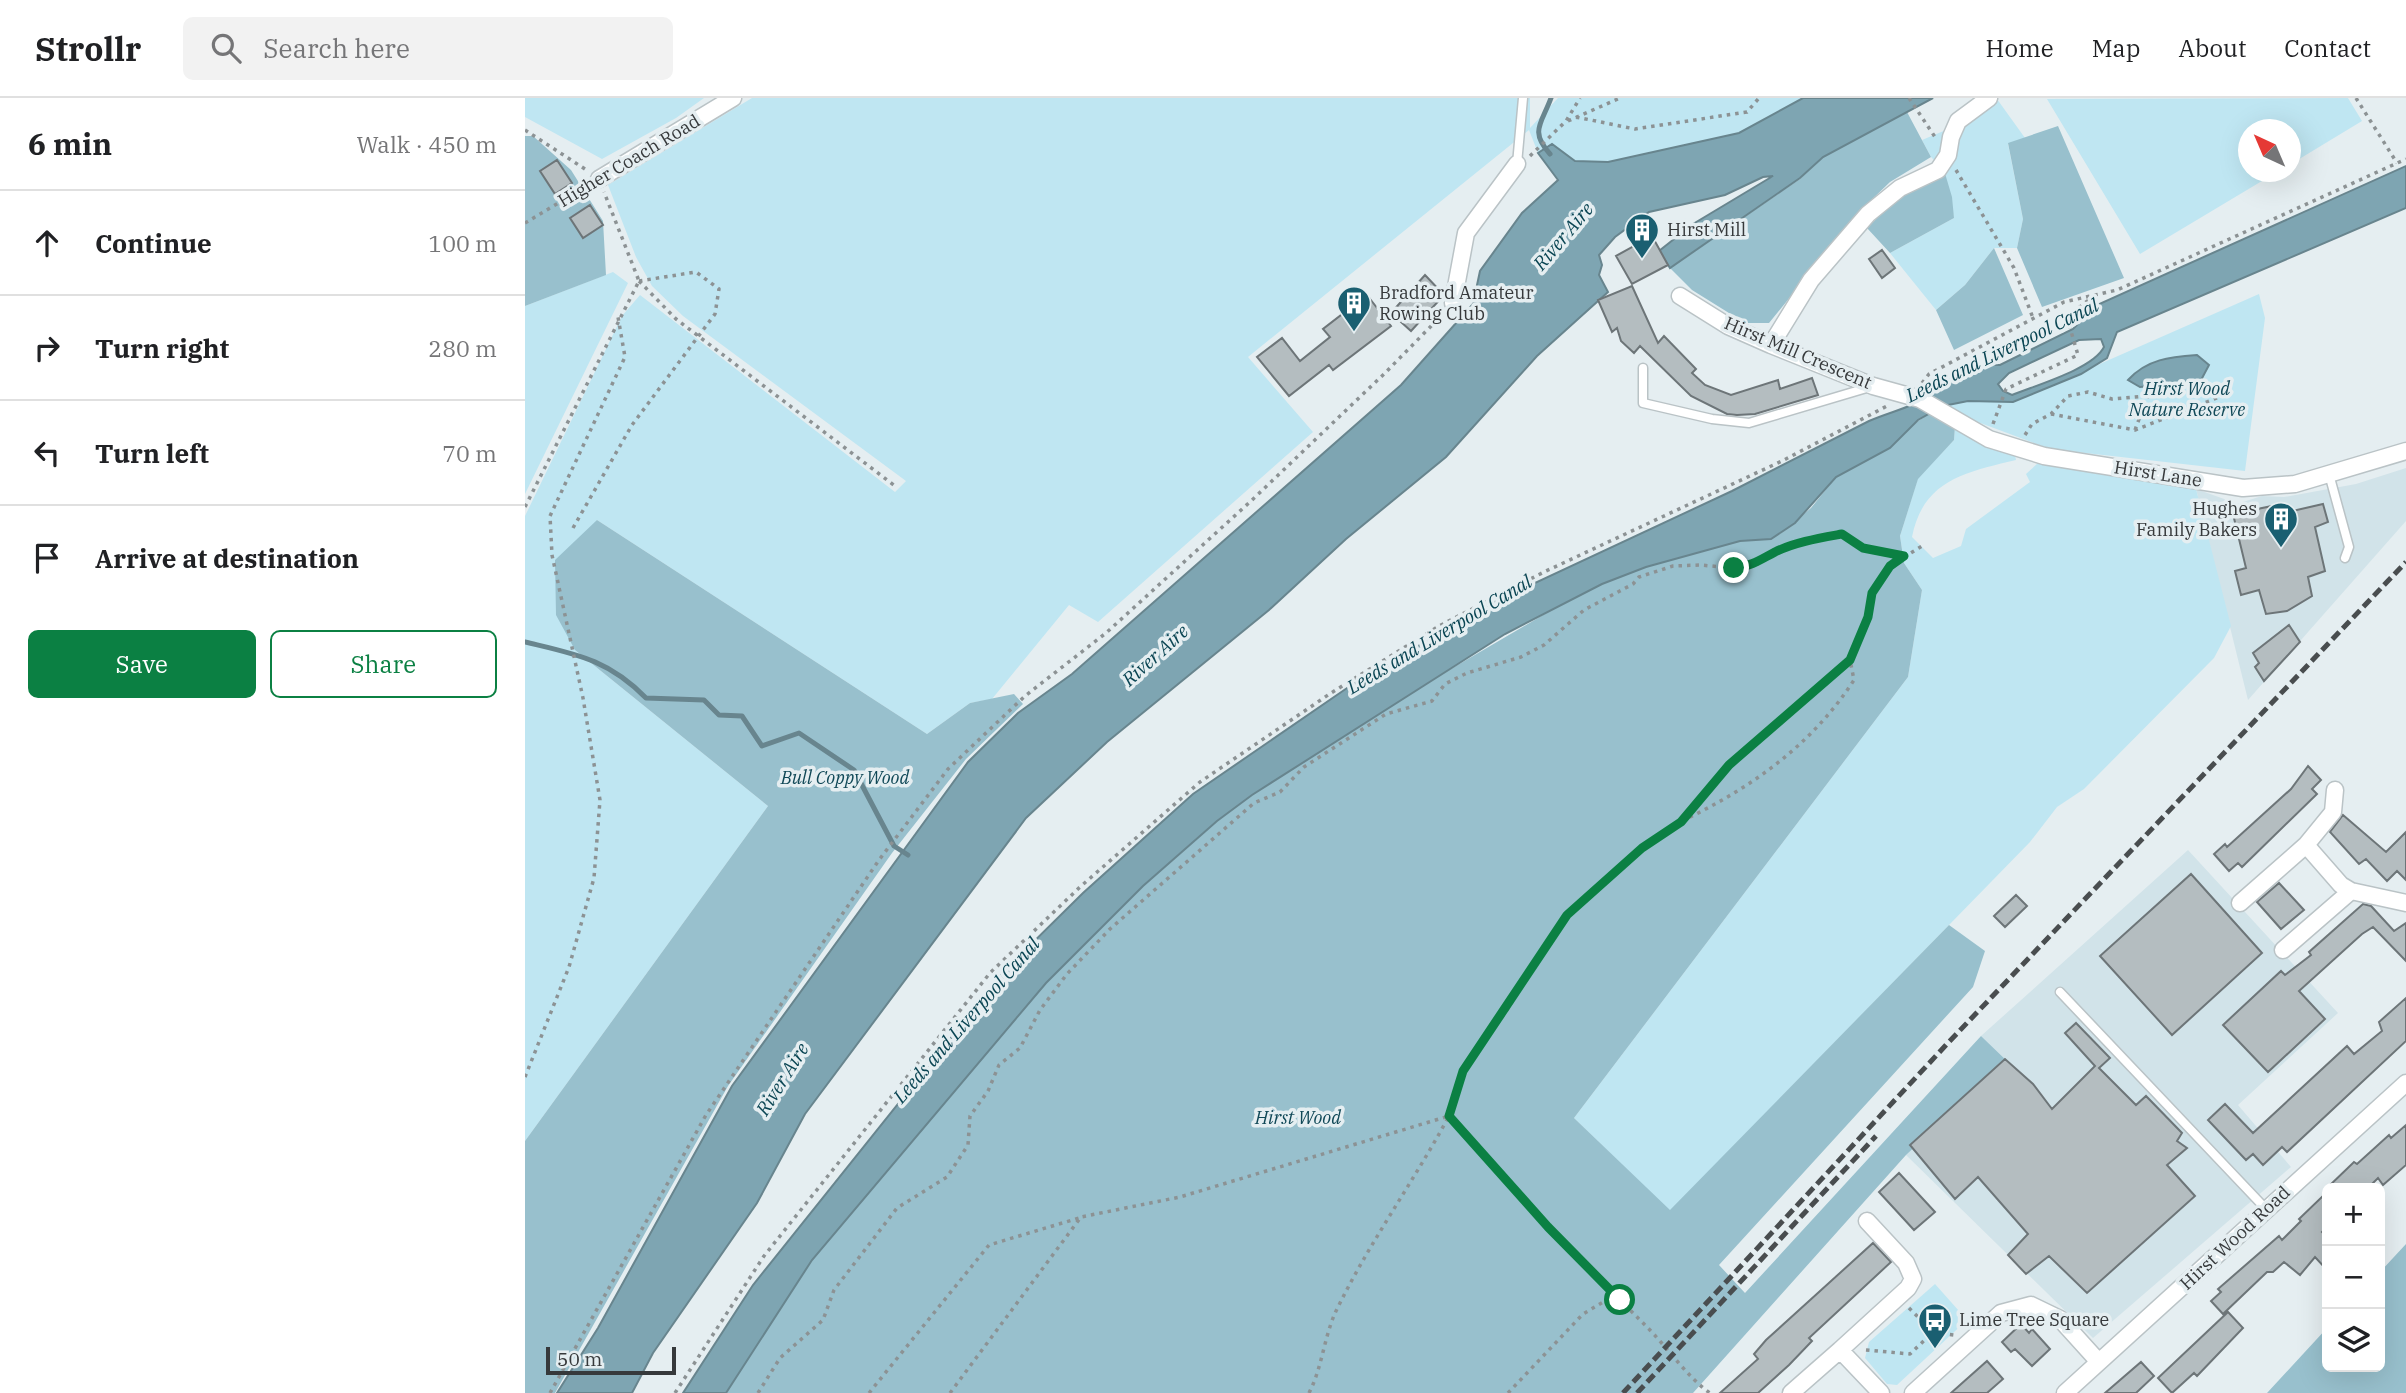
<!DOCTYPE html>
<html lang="en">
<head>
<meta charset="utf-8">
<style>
  :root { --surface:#fff; --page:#f2f2f2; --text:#202124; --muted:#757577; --line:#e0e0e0; --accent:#0b8043 }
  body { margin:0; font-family:"IBM Plex Serif",serif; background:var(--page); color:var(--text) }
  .controls { position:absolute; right:21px; bottom:21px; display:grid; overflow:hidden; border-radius:10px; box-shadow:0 7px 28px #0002 }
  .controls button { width:63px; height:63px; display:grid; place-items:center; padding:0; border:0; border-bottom:2px solid var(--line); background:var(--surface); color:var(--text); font:35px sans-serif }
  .compass { position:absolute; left:1713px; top:21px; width:63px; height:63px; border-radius:50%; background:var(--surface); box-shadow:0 7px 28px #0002; rotate:316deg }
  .scale { position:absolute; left:21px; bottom:18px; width:130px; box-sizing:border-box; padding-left:7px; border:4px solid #36393b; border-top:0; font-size:19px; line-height:24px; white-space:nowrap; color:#36393b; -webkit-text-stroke:5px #e5eef1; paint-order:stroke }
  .stop { position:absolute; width:21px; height:21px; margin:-16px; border:5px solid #0b8043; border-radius:50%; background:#fff }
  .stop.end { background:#0b8043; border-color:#fff; box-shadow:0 2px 7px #0008 }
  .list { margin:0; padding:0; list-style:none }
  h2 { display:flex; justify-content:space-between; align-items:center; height:91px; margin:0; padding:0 28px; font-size:30px }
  h2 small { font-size:23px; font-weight:400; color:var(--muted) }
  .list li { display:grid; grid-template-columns:46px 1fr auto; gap:21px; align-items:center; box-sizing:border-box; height:105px; padding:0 28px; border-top:2px solid var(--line) }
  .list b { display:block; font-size:26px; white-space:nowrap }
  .list em { font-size:23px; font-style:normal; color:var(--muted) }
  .actions { display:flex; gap:14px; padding:21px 28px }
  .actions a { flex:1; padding:16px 0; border:2px solid var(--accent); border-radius:10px; text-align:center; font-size:24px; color:var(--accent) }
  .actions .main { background:var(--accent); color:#fff }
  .icon { flex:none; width:38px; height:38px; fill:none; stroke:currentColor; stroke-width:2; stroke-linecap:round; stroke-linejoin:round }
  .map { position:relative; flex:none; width:1881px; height:1295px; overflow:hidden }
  header { display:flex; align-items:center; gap:42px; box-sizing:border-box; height:98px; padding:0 35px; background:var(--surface); border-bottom:2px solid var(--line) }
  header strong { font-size:33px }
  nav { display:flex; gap:38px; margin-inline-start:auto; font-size:24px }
  .search { width:490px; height:63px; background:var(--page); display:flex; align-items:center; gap:18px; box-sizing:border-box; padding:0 24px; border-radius:10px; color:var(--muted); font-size:26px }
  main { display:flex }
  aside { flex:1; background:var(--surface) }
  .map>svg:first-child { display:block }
</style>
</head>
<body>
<header>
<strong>Strollr</strong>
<div class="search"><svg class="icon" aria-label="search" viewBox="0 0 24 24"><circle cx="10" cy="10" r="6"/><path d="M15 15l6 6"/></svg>Search here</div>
<nav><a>Home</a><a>Map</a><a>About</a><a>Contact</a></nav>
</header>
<main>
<aside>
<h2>6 min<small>Walk · 450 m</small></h2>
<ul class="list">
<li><svg class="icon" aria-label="ahead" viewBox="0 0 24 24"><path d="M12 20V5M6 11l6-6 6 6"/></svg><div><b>Continue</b></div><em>100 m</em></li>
<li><svg class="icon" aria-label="right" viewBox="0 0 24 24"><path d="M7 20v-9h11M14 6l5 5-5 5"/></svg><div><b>Turn right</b></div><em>280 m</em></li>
<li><svg class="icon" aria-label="left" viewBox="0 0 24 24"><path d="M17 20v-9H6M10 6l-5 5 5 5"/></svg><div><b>Turn left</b></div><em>70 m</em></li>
<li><svg class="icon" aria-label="arrive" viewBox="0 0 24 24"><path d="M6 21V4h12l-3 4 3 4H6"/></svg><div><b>Arrive at destination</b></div></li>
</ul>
<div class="actions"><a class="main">Save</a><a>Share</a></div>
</aside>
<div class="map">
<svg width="1881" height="1295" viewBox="0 0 1881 1295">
  <rect width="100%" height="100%" fill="#e5eef1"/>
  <path fill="#d1e3e9" d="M1881,370V423L1723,602L1671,391L1702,402L1705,408L1737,398L1759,399L1831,386Z
    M1663,752L1813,915L1713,1007L1766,1069L1568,1240L1381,1057L1482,963L1456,938Z"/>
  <path fill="#bfe6f2" d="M0,0H179L151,20L77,61L0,19Z
    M227,0H1005V30L1033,0H1278L1214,35L1083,64L1050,63L1028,47L1013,55L1004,32L723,259L788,334L573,524L544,507L467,601L445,605L402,636L72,422L50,552L243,708L0,1043V418L97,218L115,197L370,394L381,383L158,218L127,188L111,159L83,87Z
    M1823,0L1837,23L1766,66V32H1724V74H1752L1615,156L1522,1Z
    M1472,1L1500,40L1483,46L1498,121L1492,150H1469L1440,187L1411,212L1365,155L1429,120L1419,72L1406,59L1397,42L1445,22Z
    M88,174L103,185L0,396V208Z
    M1734,196L1740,220L1720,373L1525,351L1426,314L1418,308L1443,303L1488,304Z
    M1430,328L1490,357L1491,362C1441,374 1398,382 1387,439L1408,460L1436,448L1441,431L1505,384L1501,376L1513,365L1671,391L1706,528L1689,560L1559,691L1532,709L1505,744L1145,1113L1049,1020L1383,579L1397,492L1379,465L1375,438L1393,380L1429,342Z
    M1410,1186L1442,1222L1372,1287L1362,1286L1340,1260L1344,1244Z"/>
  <path fill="#98c0cd" d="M1382,14L1406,59L1365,84L1337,111L1244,225H1220L1167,192L1145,170L1275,81L1298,59Z
    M1533,28L1599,180L1517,209L1492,150L1498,121L1483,45Z
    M0,38H8L46,72L78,123L81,177L0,208Z
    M1419,72L1427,99L1429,120L1365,155L1342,130L1378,95Z
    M1469,150L1498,217L1429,252L1411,212L1440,187Z
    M1405,315L1430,328L1429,342L1393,381L1375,438L1379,465L1397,492L1383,579L1049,1020L1145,1112L1424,827L1460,853L1448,889L1194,1167L1220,1195L1456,938L1482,963L1381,1057L1168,1295H201L287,1162L521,885L618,788L692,723L727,697L890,592L1030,510L1077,486L1121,469L1189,449L1215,443L1246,441L1256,435L1286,410L1311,379Z
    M72,422L402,636L445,605L489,596L498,606L441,661L367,755L203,988L30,1295H0V1043L243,708L50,552L31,517L30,462Z
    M1881,1146V1295H1742L1802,1230V1269H1855V1174Z"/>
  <path fill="#7ea5b2" stroke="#68858e" stroke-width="2" fill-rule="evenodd" d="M1278,0H1408L1298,59L1275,80L1145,170L1134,153L1168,126L1248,78L1238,79L1200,97L1124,114L1090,139L1074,157L1077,167L1074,177L1083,194L1012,258L921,359L821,441L744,512L582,644L501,720L280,1016L232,1105L128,1255L107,1295H32L73,1230L207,988L443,664L493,615L547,576L876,287L948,206L955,173L997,115L1033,82L1013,55L1027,46L1050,63L1083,64L1214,35Z
    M1881,68V110L1592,234L1582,260L1556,276L1488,304L1443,303L1418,308L1393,322L1365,350L1311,379L1270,425L1246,441L1215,443L1121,469L1077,486L980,536L727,697L692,723L618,788L521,885L287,1162L201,1295H158L228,1187L481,871L558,795L668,696L825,588L965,506L1207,393L1344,323C1365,314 1384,310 1404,299L1408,286L1443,266L1475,267L1548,231L1572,207ZM1576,241L1579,249C1568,271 1511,287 1487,297L1478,293L1473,286L1484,275L1554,242Z
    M1672,257L1684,267L1675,284L1615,289L1603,282C1622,261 1645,259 1672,257Z"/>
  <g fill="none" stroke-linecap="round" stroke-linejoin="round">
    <path stroke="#68858e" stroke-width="5" d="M1025,56C1004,33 1017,25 1026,0
      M0,544C50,556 83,561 121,600L179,602L194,617L217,618L237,648L274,635L329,672L369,748L383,757"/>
  </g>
  <path fill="#b4bdc0" stroke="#6d7578" stroke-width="2" d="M32,62L47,85L30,96L15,73Z
    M65,107L78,127L58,140L45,120Z
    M1127,138L1143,167L1107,186L1091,158Z
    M1357,152L1370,170L1357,180L1344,161Z
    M900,177L919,197L886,233L866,215Z
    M1107,188L1133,245L1139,238L1171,271L1167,275L1180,287L1206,297L1253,282L1255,291L1287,280L1293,297L1230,316L1212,317L1202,316L1166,298L1115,248L1109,255L1096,243L1092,230L1087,234L1073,202Z
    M842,197L866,228L808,272L804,267L764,298L732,259L757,240L775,263L805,239L798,231Z
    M1798,406L1803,424L1790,429L1800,473L1783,479L1787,498L1762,513L1741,516L1734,492L1716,497L1710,473L1721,470L1708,416L1747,408L1750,417Z
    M1764,527L1775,544L1739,583L1730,569L1734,565L1728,555Z
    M1783,668L1796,682L1787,691L1792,696L1717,769L1713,765L1704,773L1689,756L1700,746L1702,749L1766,691Z
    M1818,717L1861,754L1881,734V782L1872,773L1862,783L1841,761L1834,766L1805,734Z
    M1666,776L1737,855L1647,937L1575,858Z
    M1754,785L1779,812L1756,831L1732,804Z
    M1491,797L1502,808L1480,829L1469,818Z
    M1838,806L1846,808L1869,833L1881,825V863L1848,829L1837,836L1774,893L1800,921L1743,974L1698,927L1756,873L1760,877L1786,857L1784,854Z
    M1881,900V943L1762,1054L1757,1049L1738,1067L1728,1056L1721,1062L1683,1022L1700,1006L1728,1035L1822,948L1829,956L1857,933L1854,924Z
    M1551,925L1585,960L1574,970L1611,1007L1621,998L1657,1035L1652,1043L1662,1050L1642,1067L1670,1098L1562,1195L1524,1158L1501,1176L1483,1157L1503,1136L1453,1079L1430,1101L1385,1047L1480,961L1508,986L1527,1011L1570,968L1540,935Z
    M1881,1027V1067L1858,1087L1853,1080L1843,1090H1802L1829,1064L1832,1066L1864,1037L1866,1040Z
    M1374,1075L1410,1114L1389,1132L1354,1094Z
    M1802,1094V1129L1797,1134L1802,1139V1172L1790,1159L1775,1177L1759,1164L1748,1174H1742L1698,1216L1686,1203L1696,1194L1693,1191L1754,1138L1757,1142L1776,1123L1774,1121Z
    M1348,1145L1366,1164L1284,1240L1287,1243L1264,1267L1233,1295H1195L1233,1261L1229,1256L1241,1242Z
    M1703,1214L1718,1230L1672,1278L1669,1275L1647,1295L1633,1280Z
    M1496,1226L1504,1235L1507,1231L1525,1251L1507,1268L1490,1251L1486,1254L1477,1244Z
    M1462,1263L1478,1281L1462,1295H1426Z
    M1616,1264L1629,1278L1611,1295H1580Z"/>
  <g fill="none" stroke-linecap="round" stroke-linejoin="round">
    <g stroke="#bac3c6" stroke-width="11">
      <path id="lane" d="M992,66L998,0
        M1118,270V305L1187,321L1224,325L1345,289
        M1804,376L1824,449L1820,460
        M1535,894L1740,1110"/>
    </g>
    <g stroke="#bac3c6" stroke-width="19">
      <path id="street" d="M74,81L208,0
        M1155,198L1203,228L1246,247L1348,288L1395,301L1464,341L1519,358L1718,390L1770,386L1881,353
        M928,205L941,135L992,66
        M1246,247L1286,182L1343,116L1375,90L1413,72L1423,57L1426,39L1433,23L1464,0
        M1781,747L1808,714L1810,692
        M1715,805L1781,747L1816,787L1826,793L1881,805
        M1758,852L1826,793
        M1315,1252L1383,1190L1388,1181L1381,1165L1342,1123
        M1266,1295L1315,1252L1356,1295
        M1388,1295L1476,1215L1506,1207L1535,1221L1573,1263
        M1540,1295L1881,985"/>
    </g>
    <path stroke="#8c9294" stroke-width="3.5" stroke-dasharray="3.5 5" stroke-linecap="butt" d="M1384,0L1410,39
      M1831,0L1872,65
      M1051,19L1110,31L1222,14L1234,0
      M1043,23L1095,0
      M0,32L63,73
      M1005,58L1041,23L1055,0
      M1431,72L1489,170L1508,220
      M0,125L60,89
      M114,183L151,221L370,388
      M1397,285L1404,276L1539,204L1592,192L1881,61
      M1526,316L1610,332L1702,296
      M1468,326L1481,291L1553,257L1543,223L1547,215L1565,201
      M1610,332L1629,281
      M1500,337L1507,326L1526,316L1543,298L1563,294L1587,301L1622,298
      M0,409L114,183L79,94
      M48,430L107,327L190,216L194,191L171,174L114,183
      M1157,723C1226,690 1287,647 1329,582L1325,562L1343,519L1347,495L1365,468L1397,448
      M0,979L44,869L69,780L75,702L58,600L27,457L25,418L100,259L93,219
      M1384,1210L1408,1234L1429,1237
      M1341,1252L1385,1256L1408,1234
      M25,1295L181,1017L354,762L423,671L500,598L581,535L726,403L859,276L917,217
      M150,1295L239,1158L465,875L555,789L675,684L806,595L914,528L1021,473L1257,363L1362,308
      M233,1295L255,1260L298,1222L309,1192L372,1110L422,1079L443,1047L445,1018L463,993L474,967L495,950L515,912L542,876L585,831L729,705L755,694L779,669L861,616L907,603L920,586L942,575L996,559L1019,547L1059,512L1108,486L1114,479L1148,468L1175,467L1209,470L1233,466L1250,454L1267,448L1317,436L1338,450L1379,458
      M344,1295L464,1147L554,1120
      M425,1295L556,1119L655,1099L924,1018L938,973L980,915L1042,817L1117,750L1156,724L1204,667L1325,562
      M784,1295C798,1268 799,1236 813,1209C846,1142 889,1083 924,1018C988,1091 1054,1161 1122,1229C1142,1249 1163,1280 1185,1295
      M983,1295L1058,1216L1090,1197"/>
    <use href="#lane" stroke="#fff" stroke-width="8"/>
    <use href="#street" stroke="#fff" stroke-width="16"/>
    <path stroke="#494d4f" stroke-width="5" stroke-dasharray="10 5" stroke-linecap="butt" d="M1098,1295L1421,947L1881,464
      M1112,1295L1351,1038"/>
  </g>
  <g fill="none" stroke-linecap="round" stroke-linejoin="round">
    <path stroke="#0b8043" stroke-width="9" d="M1095,1202L1023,1129L924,1018L938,973L1042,817L1117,750L1156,724L1204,667L1325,562L1343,519L1347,495L1365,468L1379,458L1338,450L1317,436C1295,440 1270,444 1250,454C1233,463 1229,467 1209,470"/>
  </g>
  <defs>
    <g id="building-pin" transform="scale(1.75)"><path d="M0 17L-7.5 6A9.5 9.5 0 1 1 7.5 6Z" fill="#1a5f71" stroke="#e5eef1"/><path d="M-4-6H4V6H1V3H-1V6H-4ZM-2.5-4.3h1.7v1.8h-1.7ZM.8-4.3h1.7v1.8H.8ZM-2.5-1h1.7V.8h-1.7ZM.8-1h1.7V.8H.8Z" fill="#fff"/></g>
    <g id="bus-pin" transform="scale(1.75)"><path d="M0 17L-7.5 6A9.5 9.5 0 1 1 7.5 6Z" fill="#1a5f71" stroke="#e5eef1"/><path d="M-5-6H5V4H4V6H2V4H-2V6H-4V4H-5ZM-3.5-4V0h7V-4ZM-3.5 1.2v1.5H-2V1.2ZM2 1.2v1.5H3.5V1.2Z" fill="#fff"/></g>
  </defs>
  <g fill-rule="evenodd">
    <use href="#building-pin" x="1117" y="132"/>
    <use href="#building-pin" x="829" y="205"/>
    <use href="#building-pin" x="1756" y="421"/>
    <use href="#bus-pin" x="1410" y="1222"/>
  </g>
  <g text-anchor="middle" stroke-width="7" stroke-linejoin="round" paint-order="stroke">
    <g font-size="18" fill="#36393b" stroke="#e5eef1">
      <text transform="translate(104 63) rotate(-31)" y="6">Higher Coach Road</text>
      <text transform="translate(1273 255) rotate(23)" y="6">Hirst Mill Crescent</text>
      <text transform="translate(1633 376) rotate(9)" y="6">Hirst Lane</text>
      <text transform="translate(1710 1140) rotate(-43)" y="6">Hirst Wood Road</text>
    </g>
    <g font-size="18" fill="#36393b" stroke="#e5eef1" text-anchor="start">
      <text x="1142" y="138">Hirst Mill</text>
      <text x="854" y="201">Bradford Amateur<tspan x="854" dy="21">Rowing Club</tspan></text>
      <text x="1732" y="417" text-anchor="end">Hughes<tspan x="1732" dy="21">Family Bakers</tspan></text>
      <text x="1434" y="1228">Lime Tree Square</text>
    </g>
    <g font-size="18" font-style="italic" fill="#104857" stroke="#e5eef1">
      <text x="1662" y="297">Hirst Wood<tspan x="1662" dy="21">Nature Reserve</tspan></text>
      <text x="320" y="686">Bull Coppy Wood</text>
      <text x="773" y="1026">Hirst Wood</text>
    </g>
    <g font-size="19" font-style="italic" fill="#0a4553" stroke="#e5eef1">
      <text transform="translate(1038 138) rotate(-50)" y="7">River Aire</text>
      <text transform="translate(1477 252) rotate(-26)" y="7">Leeds and Liverpool Canal</text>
      <text transform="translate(914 536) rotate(-31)" y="7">Leeds and Liverpool Canal</text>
      <text transform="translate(630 557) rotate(-42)" y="7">River Aire</text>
      <text transform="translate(441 922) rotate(-49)" y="7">Leeds and Liverpool Canal</text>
      <text transform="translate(257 981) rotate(-58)" y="7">River Aire</text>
    </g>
  </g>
</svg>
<div class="controls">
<button>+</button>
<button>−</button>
<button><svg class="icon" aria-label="layers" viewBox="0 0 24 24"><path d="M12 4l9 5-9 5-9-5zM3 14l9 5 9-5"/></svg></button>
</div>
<svg class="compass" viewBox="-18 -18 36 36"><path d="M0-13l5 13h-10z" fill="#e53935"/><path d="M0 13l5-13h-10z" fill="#757577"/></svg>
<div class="scale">50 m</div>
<div class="stop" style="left:1095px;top:1202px"></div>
<div class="stop end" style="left:1209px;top:470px"></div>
</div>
</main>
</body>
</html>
